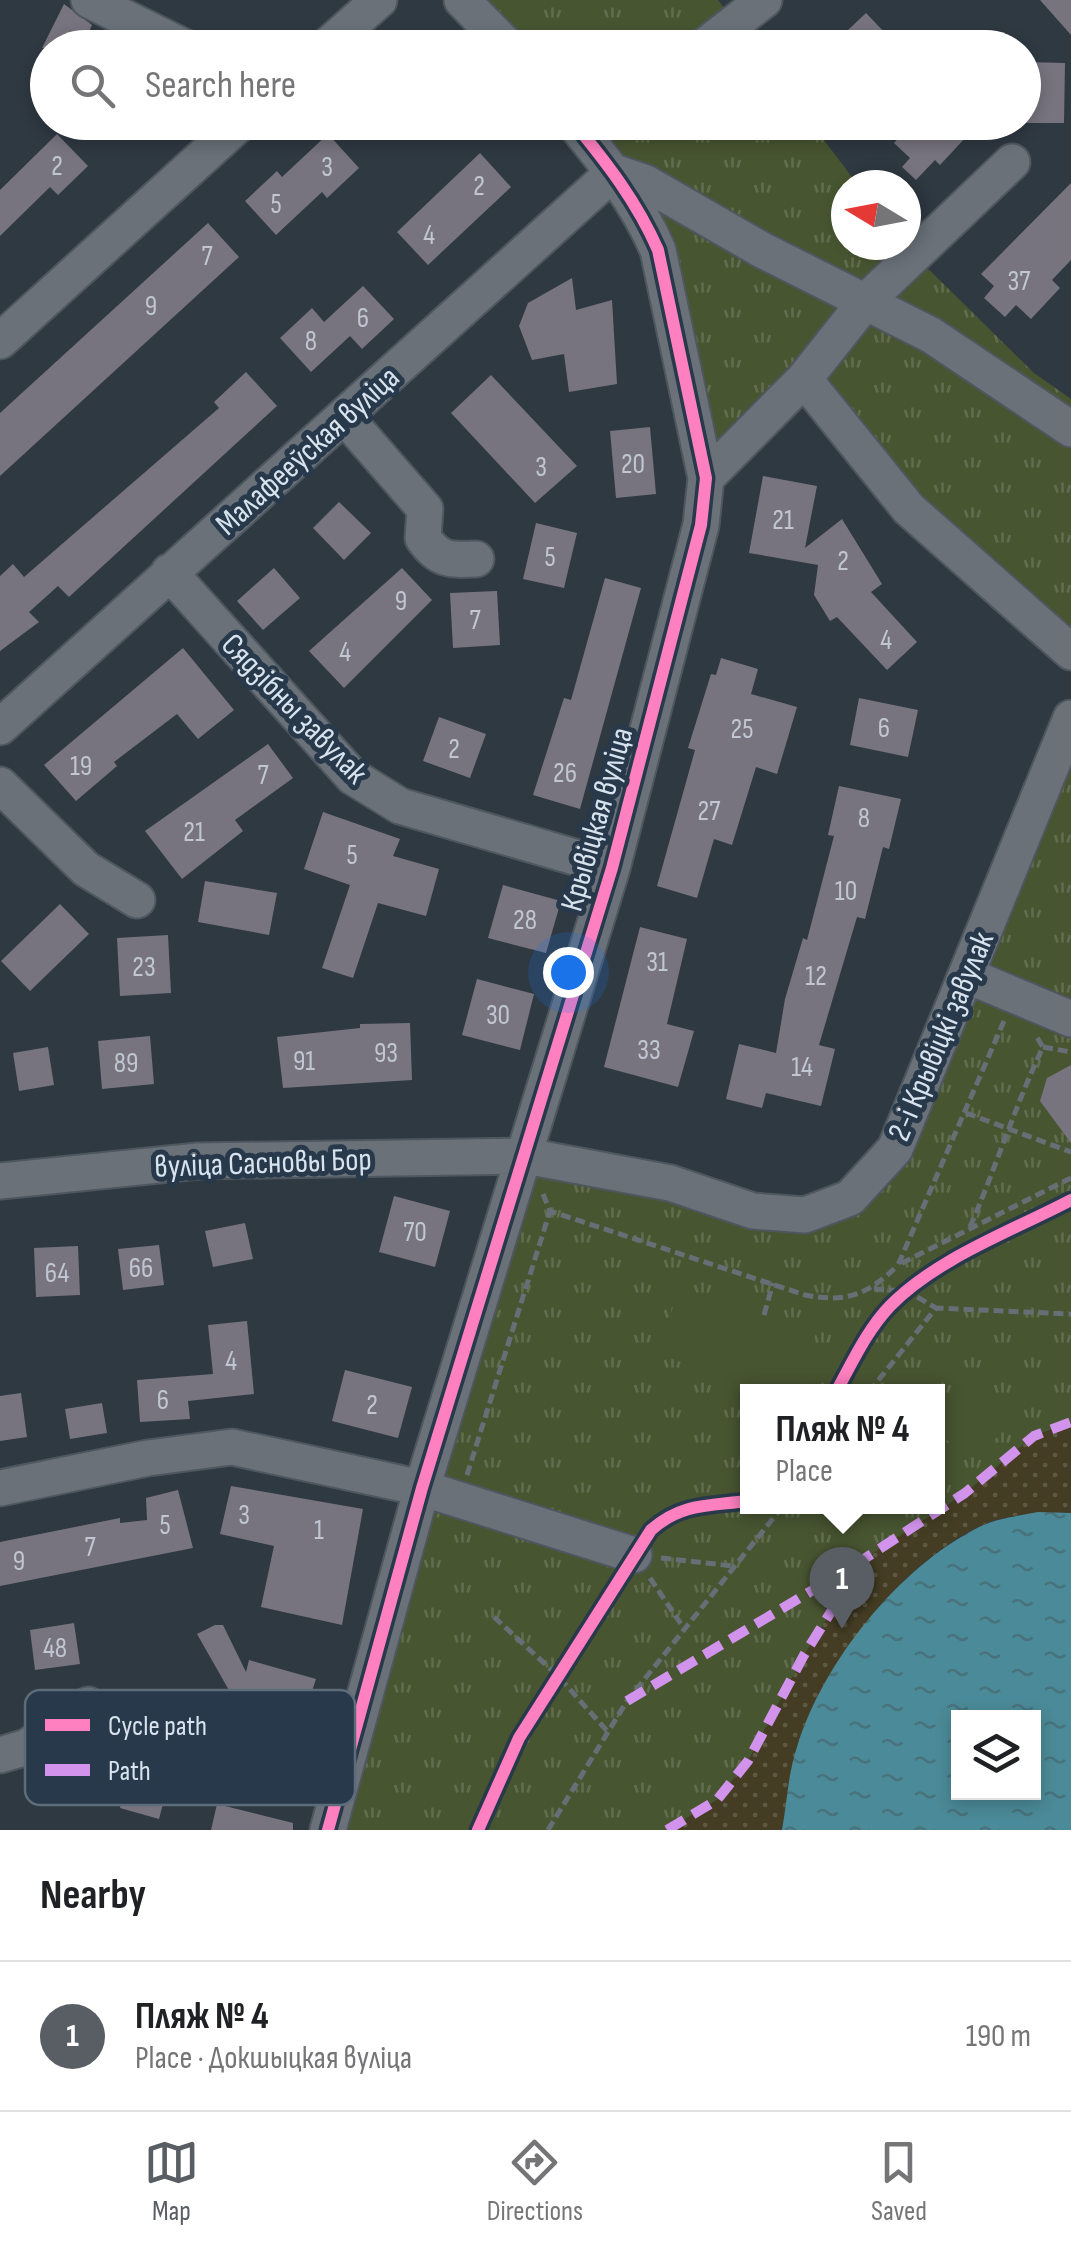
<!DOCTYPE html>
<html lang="en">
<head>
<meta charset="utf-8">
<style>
  :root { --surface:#fff; --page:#f6f6f6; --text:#202124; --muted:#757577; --line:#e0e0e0; --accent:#585e64 }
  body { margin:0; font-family:"Sofia Sans Condensed",sans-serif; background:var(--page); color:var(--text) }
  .controls { position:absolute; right:30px; bottom:30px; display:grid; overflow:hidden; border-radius:0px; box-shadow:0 5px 15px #0003 }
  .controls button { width:90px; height:90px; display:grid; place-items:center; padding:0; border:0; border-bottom:2px solid var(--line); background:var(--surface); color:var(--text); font:50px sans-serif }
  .compass { position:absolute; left:831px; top:170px; width:90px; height:90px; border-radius:50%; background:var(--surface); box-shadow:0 5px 15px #0003; rotate:280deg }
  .you { position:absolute; left:568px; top:972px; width:35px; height:35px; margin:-25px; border:8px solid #fff; border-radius:50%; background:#1a73e8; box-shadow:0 0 0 15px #1a73e833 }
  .badge { display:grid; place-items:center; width:65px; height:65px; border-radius:50%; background:var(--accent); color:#fff; font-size:32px; font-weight:700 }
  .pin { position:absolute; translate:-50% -82px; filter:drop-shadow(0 2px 5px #0008) }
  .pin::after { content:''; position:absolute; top:52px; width:35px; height:30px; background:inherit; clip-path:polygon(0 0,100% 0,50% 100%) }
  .popup { position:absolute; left:740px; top:1384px; width:205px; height:130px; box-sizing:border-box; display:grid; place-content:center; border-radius:0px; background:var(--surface); filter:drop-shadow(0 2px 8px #0005); font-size:32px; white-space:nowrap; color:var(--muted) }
  .popup b { font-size:38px; color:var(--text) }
  .popup::after { content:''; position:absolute; left:50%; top:100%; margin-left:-20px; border:20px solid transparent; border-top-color:var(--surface) }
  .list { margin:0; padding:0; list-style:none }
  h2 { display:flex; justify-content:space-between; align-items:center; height:130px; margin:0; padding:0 40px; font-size:42px }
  h2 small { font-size:32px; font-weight:400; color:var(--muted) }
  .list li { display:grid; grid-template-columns:65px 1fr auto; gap:30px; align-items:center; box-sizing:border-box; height:150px; padding:0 40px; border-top:2px solid var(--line) }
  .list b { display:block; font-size:38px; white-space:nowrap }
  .list p { margin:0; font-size:32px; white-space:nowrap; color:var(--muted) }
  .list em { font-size:32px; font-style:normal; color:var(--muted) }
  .icon { flex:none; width:55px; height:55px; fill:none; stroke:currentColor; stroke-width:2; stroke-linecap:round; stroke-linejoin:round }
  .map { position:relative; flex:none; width:1071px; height:1830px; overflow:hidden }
  .search { position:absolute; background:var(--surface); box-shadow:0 5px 15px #0003; left:30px; right:30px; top:30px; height:110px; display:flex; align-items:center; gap:25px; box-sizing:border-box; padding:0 35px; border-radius:55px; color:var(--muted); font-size:38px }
  .sheet { height:280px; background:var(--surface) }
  nav { display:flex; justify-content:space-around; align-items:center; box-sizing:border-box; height:140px; border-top:2px solid var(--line); background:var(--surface); font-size:28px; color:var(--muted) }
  nav a { display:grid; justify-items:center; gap:5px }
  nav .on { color:var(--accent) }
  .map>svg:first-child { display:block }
</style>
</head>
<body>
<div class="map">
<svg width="1071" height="1830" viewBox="0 0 1071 1830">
  <defs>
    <pattern id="grass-tufts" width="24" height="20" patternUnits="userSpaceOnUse" patternTransform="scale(2.5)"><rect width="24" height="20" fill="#485531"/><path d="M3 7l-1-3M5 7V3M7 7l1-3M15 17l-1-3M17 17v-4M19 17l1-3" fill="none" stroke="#626d4f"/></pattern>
    <pattern id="sand-dots" width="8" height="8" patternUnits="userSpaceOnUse" patternTransform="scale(2.5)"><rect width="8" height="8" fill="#443d23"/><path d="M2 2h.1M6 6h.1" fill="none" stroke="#5e5943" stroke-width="1.8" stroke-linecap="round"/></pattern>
    <pattern id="water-ripples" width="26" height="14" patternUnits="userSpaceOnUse" patternTransform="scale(2.5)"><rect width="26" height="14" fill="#4b8a98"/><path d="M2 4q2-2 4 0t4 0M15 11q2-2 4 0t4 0" fill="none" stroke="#48727c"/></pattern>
  </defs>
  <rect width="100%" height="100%" fill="#2f3942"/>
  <path fill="url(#grass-tufts)" fill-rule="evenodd" d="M462,0H718L754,47H509Z
    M573,123H811L858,185H846V245H904L1034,373L1071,399V652L805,380L706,478L667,280Z
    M1071,718V1422L1034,1436L965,1493L804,1655L748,1761L717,1800L667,1830H328L526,1156L753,1211L868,1182ZM747,1392H937V1506H747Z"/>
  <path fill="url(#sand-dots)" d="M1071,1422V1513C1041,1512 1009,1513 980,1526C907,1561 840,1645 808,1718C792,1754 788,1792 782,1830H667L717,1800L748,1761L804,1655L864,1559L965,1493L1034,1436Z"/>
  <path fill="#485531" d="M680,1287L816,1333L796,1391H768L657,1354Z
    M938 1417a33 33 0 1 1 66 0a33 33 0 1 1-66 0Z"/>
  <path fill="url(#water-ripples)" fill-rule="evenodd" d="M1038,1512L1071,1513V1830H782C787,1802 788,1774 797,1747C823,1662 899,1567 979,1527C997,1518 1018,1516 1038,1512ZM958,1718H1034V1792H958Z"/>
  <path fill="#77747f" d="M1040,0H1071V35Z
    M64,4L92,25L82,48H42Z
    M866,13L888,36L876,48H829Z
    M1024,62L1065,63L1064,123H1024Z
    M913,122H980L940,165L935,160L916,180L902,167L910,158L894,143Z
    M57,134L88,166L58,195L50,187L0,236V190Z
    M328,134L359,168L327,198L322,192L276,235L245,201L277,171L282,177Z
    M480,153L511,187L428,265L397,232Z
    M1071,183V260L1052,280L1060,288L1031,319L1016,305L1005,317L984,298L994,286L981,274Z
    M208,223L239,257L0,476V413Z
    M572,278L576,310L612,300L617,384L569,392L564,354L532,360L519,326L528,303Z
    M363,286L394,319L362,349L350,336L311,372L280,338L312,308L324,322Z
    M246,372L277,406L69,597L58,586L29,612L39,622L0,651V576L13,564L24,577L219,408L214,402Z
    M491,375L577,466L535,503L451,413Z
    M650,427L656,494L616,498L610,431Z
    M763,476L817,486L805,548L842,519L882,584L871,592L917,642L887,670L837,617L830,621L814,595L818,565L749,553Z
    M339,502L371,533L344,560L313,528Z
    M536,523L577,533L564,588L523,579Z
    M274,568L300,598L263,630L237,601Z
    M402,568L432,600L344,688L309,651Z
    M605,578L641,588L580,809L533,795L564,698L571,700Z
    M497,591L500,645L453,648L450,593Z
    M183,648L234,710L198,739L177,714L114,762L117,766L76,801L44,765Z
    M721,658L758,669L751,694L797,707L777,774L756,767L732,845L714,839L697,898L657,886L695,750L688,748L711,674L716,675Z
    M859,698L918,710L908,757L850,745Z
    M439,717L486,734L470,778L423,761Z
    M268,744L293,778L235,820L243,831L182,879L145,831Z
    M839,786L901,799L889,849L883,847L865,919L857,917L819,1045L835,1049L821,1106L766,1093L762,1108L726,1099L739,1044L776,1053L785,999L803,938L807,940L834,836L828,835Z
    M323,812L400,839L393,856L439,869L426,916L378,903L353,978L322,968L350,885L304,869Z
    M205,881L277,893L269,935L198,922Z
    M503,885L561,901L546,953L488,938Z
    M60,904L89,934L30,991L1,961Z
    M640,927L687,939L667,1024L694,1031L678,1087L604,1067Z
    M168,935L171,993L120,996L117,938Z
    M477,979L534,994L520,1050L462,1035Z
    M410,1023L412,1080L283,1088L277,1037L360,1028V1024Z
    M150,1036L154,1084L102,1089L98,1041Z
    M48,1047L54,1085L19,1091L13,1053Z
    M1071,1065V1143L1040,1101L1047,1078Z
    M394,1196L450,1211L435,1267L379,1252Z
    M245,1223L253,1259L213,1267L205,1231Z
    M159,1245L164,1285L123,1290L118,1249Z
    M78,1246L80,1295L36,1297L34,1248Z
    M247,1321L254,1394L188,1401L190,1419L140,1422L137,1380L213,1374L208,1325Z
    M345,1370L412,1387L398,1438L332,1421Z
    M21,1393L27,1437L0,1441V1396Z
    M102,1403L107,1433L70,1439L65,1409Z
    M231,1486L363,1509L342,1625L261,1607L274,1546L220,1534Z
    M178,1490L193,1548L0,1586V1542L120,1518V1523L147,1520L146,1498Z
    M74,1623L80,1664L35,1670L30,1630Z
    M215,1625H223L246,1672L249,1660L316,1679L286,1770L238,1757L254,1699L230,1692L197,1634Z
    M133,1759L172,1770L159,1819L120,1808Z
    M217,1804L293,1823V1830H211Z"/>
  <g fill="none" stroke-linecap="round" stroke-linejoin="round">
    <g stroke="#4e575f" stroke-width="39">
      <path id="minor" d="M89,0L186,48
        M462,0L509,48
        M325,48L379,0
        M702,48L764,0
        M614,172L644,182L762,250L931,335L1071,429
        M0,341L241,122
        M804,379L909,509L1071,652
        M345,417L425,509L423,538C439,561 450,560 476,559
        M706,478L804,379L866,301L1012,162
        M169,572L353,777L400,806L612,868
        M0,727L614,172
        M0,785L86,869L137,900
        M966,975L1071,1019
        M0,1181L198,1161L526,1156L670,1183L753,1211L805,1215L850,1198L895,1149L1071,718
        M0,1488L148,1458L232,1447L422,1488L634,1555
        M27,1747L84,1758
        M0,1755L27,1747L88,1705
        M328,1830L422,1488L612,868L701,525L706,478L658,250C637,202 607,163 573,122"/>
    </g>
    <path stroke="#666f75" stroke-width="5" stroke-dasharray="10 5" stroke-linecap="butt" d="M1004,1021L898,1265L1071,1178
      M1043,1047L1071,1052
      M966,1113L1071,1152
      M543,1194L550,1211L805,1295C846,1303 868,1295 898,1265
      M970,1227C996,1167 1015,1106 1043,1047L1036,1036
      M874,1289L907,1291L936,1308
      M764,1315L773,1283
      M869,1392L936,1308L1071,1314
      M467,1475L550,1211
      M661,1558L733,1566
      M650,1578L683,1627
      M494,1617L557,1675L608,1732
      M548,1830L627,1701L783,1506"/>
    <use href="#minor" stroke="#6a7178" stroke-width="35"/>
    <path stroke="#d193ec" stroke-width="10" stroke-dasharray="20 10" stroke-linecap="butt" d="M627,1701L860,1562
      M667,1830L717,1800L748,1761L804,1655L864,1559L965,1493L1034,1436L1071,1422"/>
    <g stroke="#27394a" stroke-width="19">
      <path id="cycleway" d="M836,1392C852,1363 867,1330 890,1306C937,1258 1012,1231 1071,1200
        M328,1830L422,1488L612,868L701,525L706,478L658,250C637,202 607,163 573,122
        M478,1830L519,1738L651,1530C681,1503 709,1506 747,1501"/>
    </g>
    <use href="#cycleway" stroke="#ff80c0" stroke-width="12"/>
  </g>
  <g text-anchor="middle" stroke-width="10" stroke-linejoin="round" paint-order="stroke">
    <g font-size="28" fill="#c0c7d2">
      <text x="57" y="175">2</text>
      <text x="327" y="176">3</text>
      <text x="479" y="195">2</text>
      <text x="276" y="213">5</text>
      <text x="429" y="244">4</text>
      <text x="207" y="265">7</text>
      <text x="1019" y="290">37</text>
      <text x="151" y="315">9</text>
      <text x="363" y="327">6</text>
      <text x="311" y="350">8</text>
      <text x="633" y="473">20</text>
      <text x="541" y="476">3</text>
      <text x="783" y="529">21</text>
      <text x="550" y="566">5</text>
      <text x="843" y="570">2</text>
      <text x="401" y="610">9</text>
      <text x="475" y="629">7</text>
      <text x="886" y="649">4</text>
      <text x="345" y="661">4</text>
      <text x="884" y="737">6</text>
      <text x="742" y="738">25</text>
      <text x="454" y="758">2</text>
      <text x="81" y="775">19</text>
      <text x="565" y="782">26</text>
      <text x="263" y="784">7</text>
      <text x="709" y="820">27</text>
      <text x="864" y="827">8</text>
      <text x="194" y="841">21</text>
      <text x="352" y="864">5</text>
      <text x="846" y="900">10</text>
      <text x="525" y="929">28</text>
      <text x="657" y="971">31</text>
      <text x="144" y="976">23</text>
      <text x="816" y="985">12</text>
      <text x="498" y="1024">30</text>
      <text x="649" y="1059">33</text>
      <text x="386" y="1062">93</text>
      <text x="304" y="1070">91</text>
      <text x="126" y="1072">89</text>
      <text x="802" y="1076">14</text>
      <text x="415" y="1241">70</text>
      <text x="141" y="1277">66</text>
      <text x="57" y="1282">64</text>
      <text x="231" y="1370">4</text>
      <text x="163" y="1409">6</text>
      <text x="372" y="1414">2</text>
      <text x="244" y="1524">3</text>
      <text x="165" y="1534">5</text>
      <text x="319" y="1539">1</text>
      <text x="90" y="1556">7</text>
      <text x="19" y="1570">9</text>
      <text x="55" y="1657">48</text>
    </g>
    <g font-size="32" fill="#d8e3ee" stroke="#27394a">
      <text transform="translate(307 450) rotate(-42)" y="11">Малафееўская вуліца</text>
      <text transform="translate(295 708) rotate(46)" y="11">Сядзібны завулак</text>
      <text transform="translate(596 819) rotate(-74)" y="11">Крывіцкая вуліца</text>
      <text transform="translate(940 1036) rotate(-67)" y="11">2-і Крывіцкі завулак</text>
      <text transform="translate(263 1162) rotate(-2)" y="11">вуліца Сасновы Бор</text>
    </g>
  </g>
  <rect x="25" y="1690" width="330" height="115" rx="15" fill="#27394a" stroke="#5c6c7b" stroke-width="2.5"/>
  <rect x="45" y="1719" width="45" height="12" fill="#ff80c0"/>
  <rect x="45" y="1764" width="45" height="12" fill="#d193ec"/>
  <g font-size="28" fill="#d8e3ee">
    <text x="108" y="1735">Cycle path</text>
    <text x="108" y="1780">Path</text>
  </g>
</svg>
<div class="controls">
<button><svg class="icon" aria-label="layers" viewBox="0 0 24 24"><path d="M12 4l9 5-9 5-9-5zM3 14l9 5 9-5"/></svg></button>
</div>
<svg class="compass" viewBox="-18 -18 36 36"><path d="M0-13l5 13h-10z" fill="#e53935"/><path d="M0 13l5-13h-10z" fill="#757577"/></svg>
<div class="you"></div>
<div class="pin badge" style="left:842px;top:1629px">1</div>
<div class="popup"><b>Пляж № 4</b>Place</div>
<div class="search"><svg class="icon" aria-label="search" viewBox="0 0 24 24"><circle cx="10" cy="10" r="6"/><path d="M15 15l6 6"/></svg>Search here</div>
</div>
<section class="sheet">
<h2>Nearby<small></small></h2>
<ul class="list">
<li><span class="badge">1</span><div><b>Пляж № 4</b><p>Place · Докшыцкая вуліца</p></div><em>190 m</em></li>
</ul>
</section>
<nav>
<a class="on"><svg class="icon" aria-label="map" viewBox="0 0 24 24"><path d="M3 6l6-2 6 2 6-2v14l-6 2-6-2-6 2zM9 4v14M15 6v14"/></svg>Map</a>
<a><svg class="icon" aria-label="directions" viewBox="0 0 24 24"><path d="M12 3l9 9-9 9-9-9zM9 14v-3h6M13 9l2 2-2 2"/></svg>Directions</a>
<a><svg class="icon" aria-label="saved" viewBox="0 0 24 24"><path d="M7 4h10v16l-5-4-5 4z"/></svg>Saved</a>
</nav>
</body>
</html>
